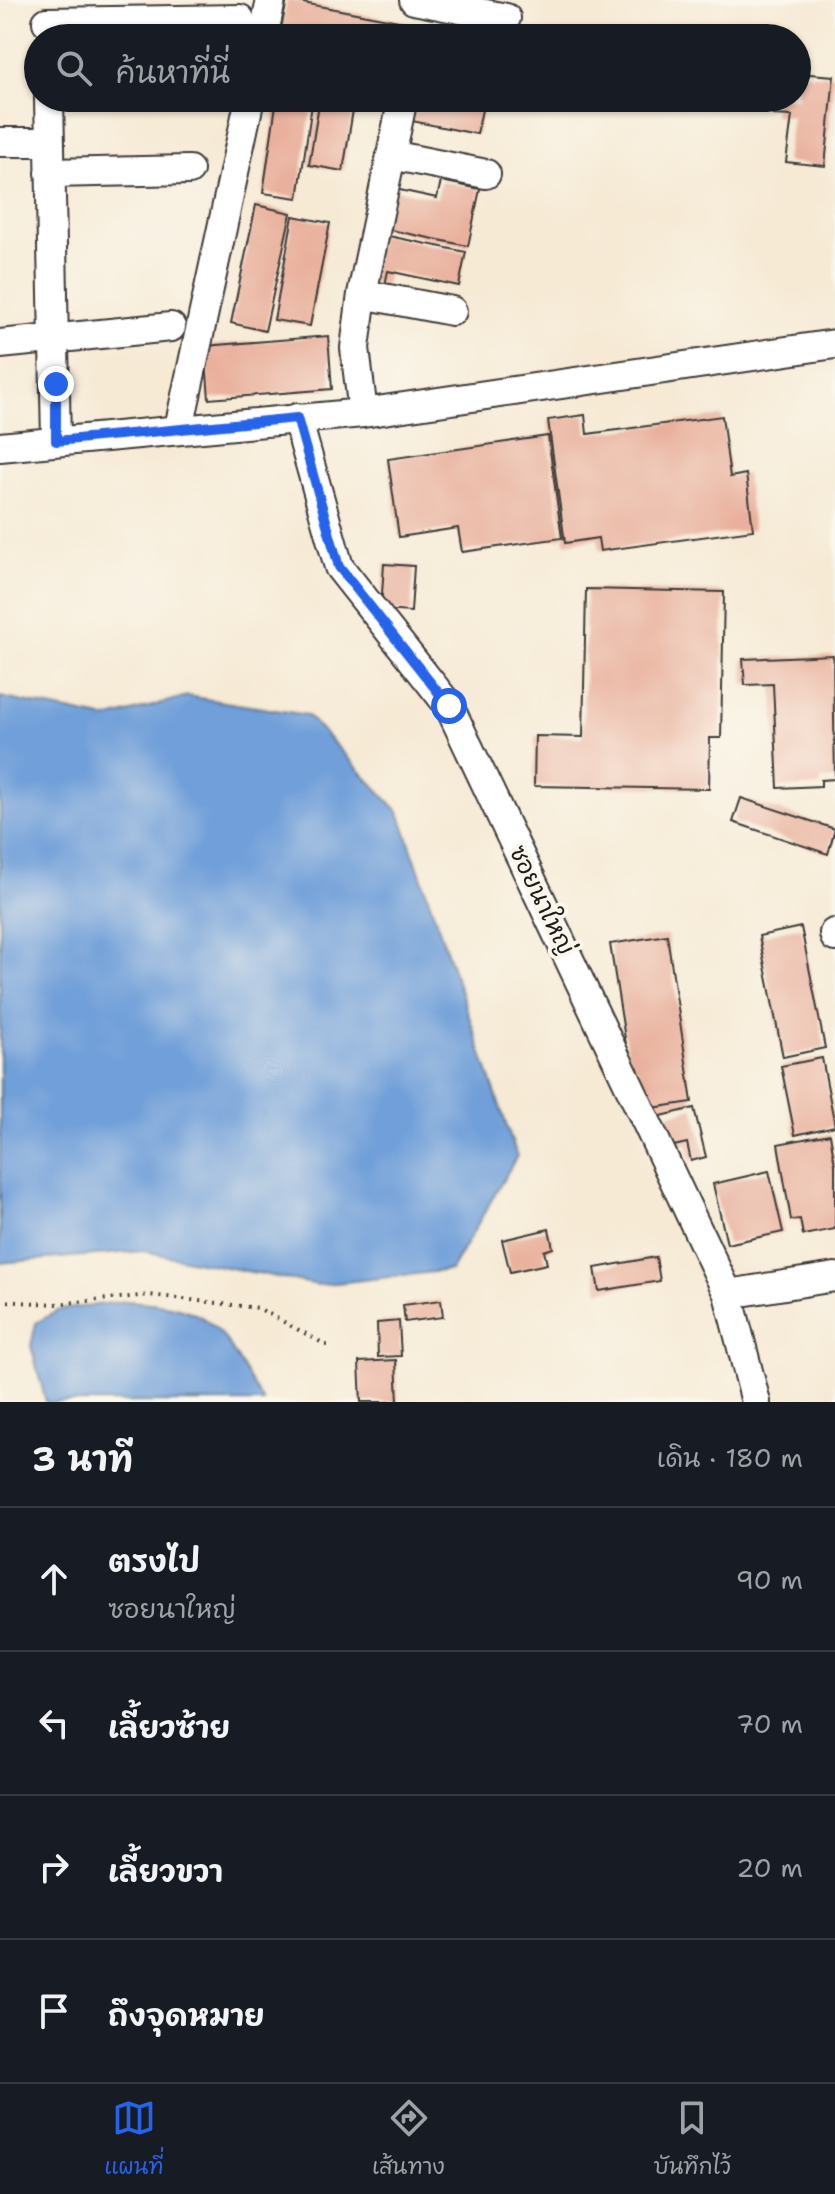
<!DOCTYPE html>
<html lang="th">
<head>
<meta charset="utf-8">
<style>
  :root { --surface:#171b24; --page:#242831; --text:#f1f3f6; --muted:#9ea1a6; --line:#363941; --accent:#2563eb }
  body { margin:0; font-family:"Shantell Sans","Playpen Sans Thai",sans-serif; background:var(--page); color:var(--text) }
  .stop { position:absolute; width:24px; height:24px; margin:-18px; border:6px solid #2563eb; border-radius:50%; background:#fff }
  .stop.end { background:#2563eb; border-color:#fff; box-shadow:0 2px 8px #0008 }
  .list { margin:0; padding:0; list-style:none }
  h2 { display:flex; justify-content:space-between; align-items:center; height:104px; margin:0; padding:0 32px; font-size:34px }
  h2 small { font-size:26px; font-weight:400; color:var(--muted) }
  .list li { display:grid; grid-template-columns:52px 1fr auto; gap:24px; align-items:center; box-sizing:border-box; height:144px; padding:0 32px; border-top:2px solid var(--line) }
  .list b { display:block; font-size:30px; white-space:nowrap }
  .list p { margin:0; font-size:26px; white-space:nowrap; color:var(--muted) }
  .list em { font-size:26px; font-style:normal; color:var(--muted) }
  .icon { flex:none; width:44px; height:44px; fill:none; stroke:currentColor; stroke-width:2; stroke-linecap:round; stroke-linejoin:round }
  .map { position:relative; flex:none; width:835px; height:1402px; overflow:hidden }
  .search { position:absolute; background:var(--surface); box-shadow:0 2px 6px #0004; left:24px; right:24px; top:24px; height:88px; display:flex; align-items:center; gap:20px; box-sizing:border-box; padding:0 28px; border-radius:44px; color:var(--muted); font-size:30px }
  .sheet { height:680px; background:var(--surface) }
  nav { display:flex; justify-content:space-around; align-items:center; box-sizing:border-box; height:112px; border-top:2px solid var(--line); background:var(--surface); font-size:22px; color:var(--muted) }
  nav a { display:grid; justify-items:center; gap:4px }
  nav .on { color:var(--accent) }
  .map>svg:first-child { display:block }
</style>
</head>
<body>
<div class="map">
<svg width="835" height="1402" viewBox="0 0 835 1402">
  <rect width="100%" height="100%" fill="#fbf7ec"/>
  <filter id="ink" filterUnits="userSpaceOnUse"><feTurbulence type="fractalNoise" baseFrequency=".0125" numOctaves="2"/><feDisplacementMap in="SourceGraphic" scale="16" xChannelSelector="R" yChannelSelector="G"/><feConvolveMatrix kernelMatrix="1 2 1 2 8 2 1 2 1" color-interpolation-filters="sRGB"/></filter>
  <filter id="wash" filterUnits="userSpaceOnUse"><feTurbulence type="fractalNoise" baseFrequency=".006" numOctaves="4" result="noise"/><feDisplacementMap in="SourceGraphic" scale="32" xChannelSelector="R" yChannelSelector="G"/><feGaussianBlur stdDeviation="1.8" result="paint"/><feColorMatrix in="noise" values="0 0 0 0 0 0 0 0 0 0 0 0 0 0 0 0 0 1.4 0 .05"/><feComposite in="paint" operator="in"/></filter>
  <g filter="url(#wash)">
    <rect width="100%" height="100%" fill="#f6ead5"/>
    <path fill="#709fd9" stroke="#465e7a" stroke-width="2" d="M187,696L307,715L399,812L517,1156L451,1270L318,1285L143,1251L0,1263V697L107,719Z
      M126,1301C220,1306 218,1328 263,1402H46L31,1346L36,1323L59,1310Z"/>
    <g id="blocks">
      <path fill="#e9b19d" d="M287,0L483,37L482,38H279Z
        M797,73L834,76L825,166L786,162L792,116L774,115L775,98H797Z
        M277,98H313L298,198L263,193Z
        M320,98H355L343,171L309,165Z
        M411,98L484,100L477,134L407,120Z
        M441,181L480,189L468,246L381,228L390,188L437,198Z
        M256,205L291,213L265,331L231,323Z
        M293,216L330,223L310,326L274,320Z
        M379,234L466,252L459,286L388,271L385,285L370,282Z
        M328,336L332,389L209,399L205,346Z
        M585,415L587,434L722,416L730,477L746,474L753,530L600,551L598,538L565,543L548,420Z
        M548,436L562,538L462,552L458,528L399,537L388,459Z
        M384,564L414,566L411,612L381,610Z
        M586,589L724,592L721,738H710L709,789L534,786L535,736L583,737Z
        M833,655L835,779L821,780V786L778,788L773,684L745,685L743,659Z
        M741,798L835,829L828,854L733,822Z
        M801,927L825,1048L783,1057L759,936Z
        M667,935L692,1102L645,1109L638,1068L630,1070L610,944Z
        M822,1058L835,1126L795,1135L781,1066Z
        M694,1108L706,1157L691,1161L687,1143L665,1148L657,1117Z
        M830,1134L835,1165V1229L803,1235L800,1219L791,1220L778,1144Z
        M769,1171L783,1232L727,1244L713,1184Z
        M549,1229L553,1248L544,1251L547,1264L510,1272L502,1240Z
        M656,1257L660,1281L599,1291L595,1268Z
        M441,1300L443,1317L405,1322L403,1305Z
        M399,1321L401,1356L378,1357L377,1323Z
        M396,1360L398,1402H361L359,1362Z"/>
    </g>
  </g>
  <g filter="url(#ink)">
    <use href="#blocks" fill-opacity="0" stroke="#3d3b38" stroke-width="2"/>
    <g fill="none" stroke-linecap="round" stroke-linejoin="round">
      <g stroke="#3d3b38" stroke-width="32">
        <path id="minor" d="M414,0L506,18
          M47,22L240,19
          M263,38L271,0
          M49,98L56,441
          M0,142H50
          M391,155L486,174
          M50,173L189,170
          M362,294L452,311
          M0,344L171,327
          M363,413L355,348L362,294L403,98
          M297,418L339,567L449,706L728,1294L756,1402
          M179,428L250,98
          M0,447L363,413L835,344
          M834,933L835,937
          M728,1294L835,1277"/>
      </g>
      <path stroke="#3d3b38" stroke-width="4" stroke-dasharray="2 6" stroke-linecap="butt" d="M0,1301L56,1304L150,1295L258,1308L330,1347"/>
      <use href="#minor" stroke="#fff" stroke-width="28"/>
    </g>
  </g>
  <g fill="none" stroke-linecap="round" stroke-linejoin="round" filter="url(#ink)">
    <path stroke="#2563eb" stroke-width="10" d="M56,384V441L297,418L339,567L449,706"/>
  </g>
  <g text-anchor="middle" stroke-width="8" stroke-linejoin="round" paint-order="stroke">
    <g font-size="24" fill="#1c1c1c" stroke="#fbf7ec">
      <text transform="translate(542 900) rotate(64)" y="8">ซอยนาใหญ่</text>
    </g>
  </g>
</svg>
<div class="stop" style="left:449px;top:706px"></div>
<div class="stop end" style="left:56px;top:384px"></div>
<div class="search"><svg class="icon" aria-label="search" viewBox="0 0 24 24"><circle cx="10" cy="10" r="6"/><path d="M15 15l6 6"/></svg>ค้นหาที่นี่</div>
</div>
<section class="sheet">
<h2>3 นาที<small>เดิน · 180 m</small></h2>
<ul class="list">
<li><svg class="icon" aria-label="ahead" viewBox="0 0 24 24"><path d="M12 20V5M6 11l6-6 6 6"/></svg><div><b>ตรงไป</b><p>ซอยนาใหญ่</p></div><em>90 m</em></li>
<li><svg class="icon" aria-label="left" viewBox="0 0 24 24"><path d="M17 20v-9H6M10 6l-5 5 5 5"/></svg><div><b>เลี้ยวซ้าย</b></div><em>70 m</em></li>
<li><svg class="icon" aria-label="right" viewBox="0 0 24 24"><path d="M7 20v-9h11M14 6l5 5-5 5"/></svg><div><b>เลี้ยวขวา</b></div><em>20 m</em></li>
<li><svg class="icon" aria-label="arrive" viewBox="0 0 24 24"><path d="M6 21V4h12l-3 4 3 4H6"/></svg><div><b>ถึงจุดหมาย</b></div></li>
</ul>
</section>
<nav>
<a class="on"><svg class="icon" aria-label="map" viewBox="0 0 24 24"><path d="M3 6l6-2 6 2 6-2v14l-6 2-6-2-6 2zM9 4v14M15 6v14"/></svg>แผนที่</a>
<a><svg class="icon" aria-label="directions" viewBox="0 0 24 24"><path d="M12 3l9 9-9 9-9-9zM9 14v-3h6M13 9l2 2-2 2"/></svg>เส้นทาง</a>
<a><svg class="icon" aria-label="saved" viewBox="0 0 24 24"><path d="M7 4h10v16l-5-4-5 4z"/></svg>บันทึกไว้</a>
</nav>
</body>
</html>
